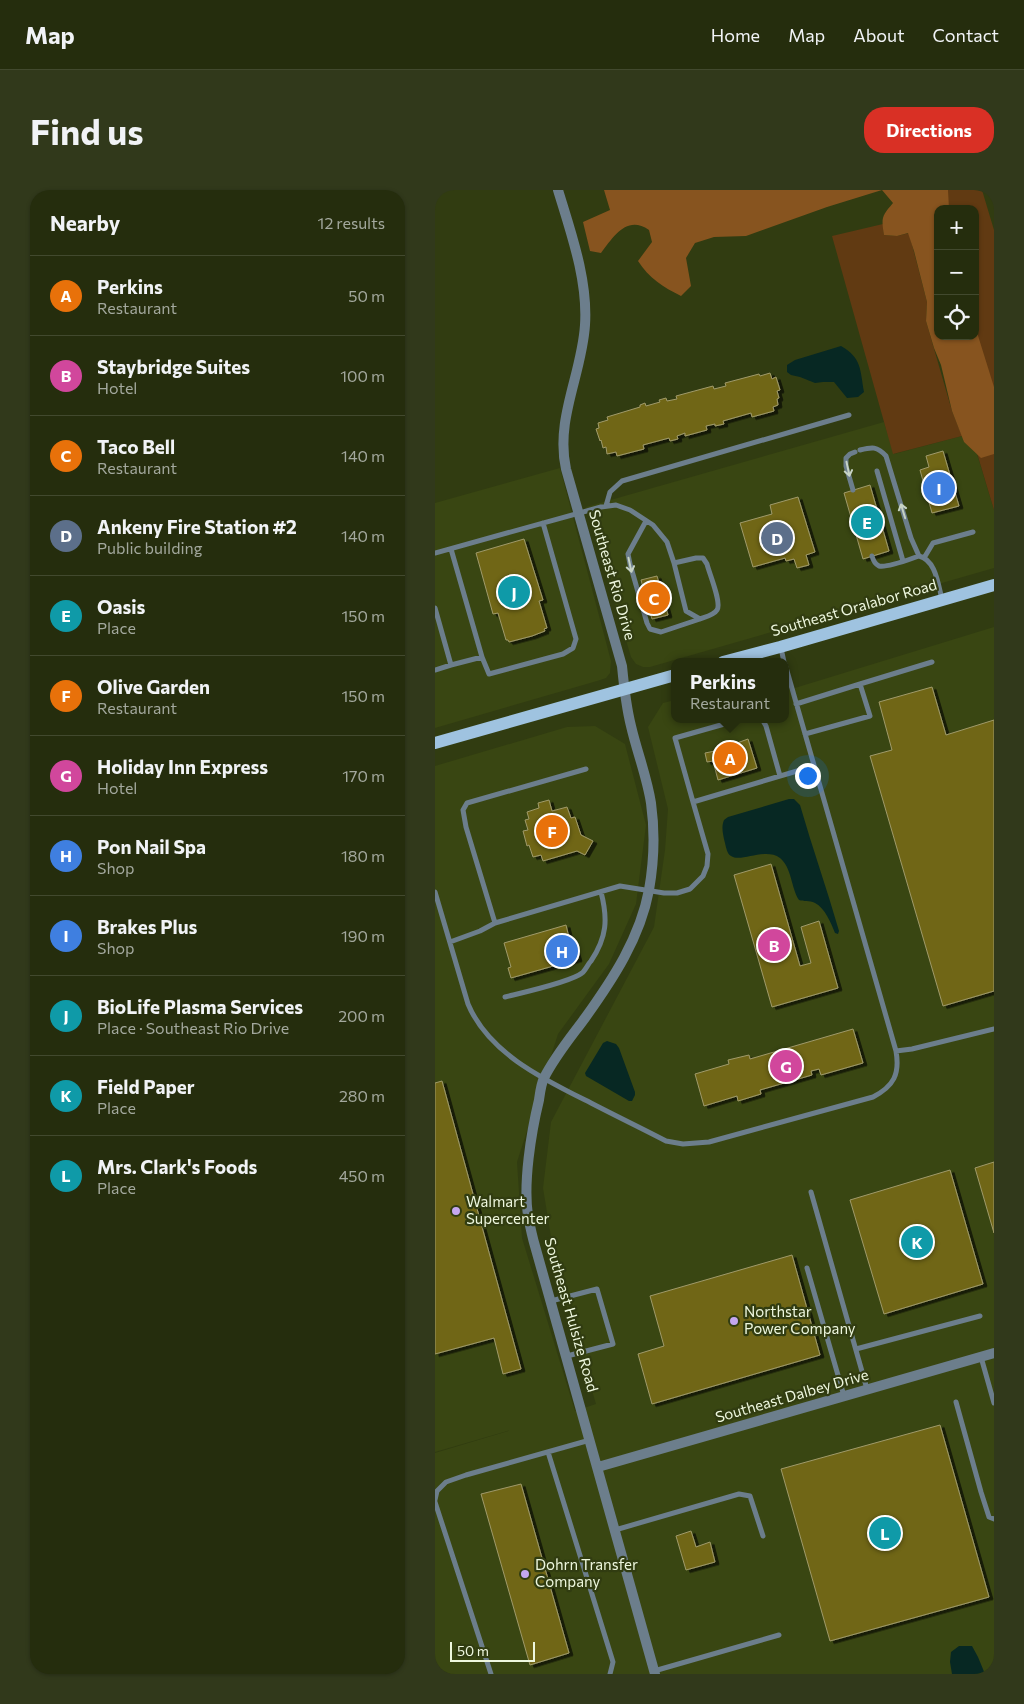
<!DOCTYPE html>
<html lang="en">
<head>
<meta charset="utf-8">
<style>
  :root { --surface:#252d0d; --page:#31391b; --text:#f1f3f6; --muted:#a3a89d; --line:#42492e; --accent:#d93025 }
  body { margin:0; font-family:Commissioner,sans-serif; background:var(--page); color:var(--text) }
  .controls { position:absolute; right:15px; top:15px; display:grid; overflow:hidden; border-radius:10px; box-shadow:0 1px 4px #0004 }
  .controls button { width:45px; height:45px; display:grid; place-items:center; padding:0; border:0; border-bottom:1px solid var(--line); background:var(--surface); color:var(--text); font:25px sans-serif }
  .scale { position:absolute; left:15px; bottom:12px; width:85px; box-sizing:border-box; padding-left:5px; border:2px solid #eef7de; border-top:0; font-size:14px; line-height:18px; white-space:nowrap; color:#eef7de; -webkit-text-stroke:4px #313c11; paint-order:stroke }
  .you { position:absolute; left:372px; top:585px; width:18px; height:18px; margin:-12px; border:4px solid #fff; border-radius:50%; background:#1a73e8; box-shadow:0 0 0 8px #1a73e833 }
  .badge { display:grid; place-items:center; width:32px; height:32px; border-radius:50%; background:var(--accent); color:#fff; font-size:16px; font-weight:700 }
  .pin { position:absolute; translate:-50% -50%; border:2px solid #fff; box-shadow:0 1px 5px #0006 }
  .popup { position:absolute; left:236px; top:468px; width:118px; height:65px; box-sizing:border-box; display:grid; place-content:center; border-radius:10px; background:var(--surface); filter:drop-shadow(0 1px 4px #0005); font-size:16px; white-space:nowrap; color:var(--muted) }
  .popup b { font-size:19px; color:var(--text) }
  .popup::after { content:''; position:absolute; left:50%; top:100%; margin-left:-10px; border:10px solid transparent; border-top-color:var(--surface) }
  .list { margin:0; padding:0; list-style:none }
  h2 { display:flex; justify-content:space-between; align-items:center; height:65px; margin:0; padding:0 20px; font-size:21px }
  h2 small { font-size:16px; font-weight:400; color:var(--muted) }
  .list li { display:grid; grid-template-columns:32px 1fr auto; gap:15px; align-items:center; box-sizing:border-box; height:80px; padding:0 20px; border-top:1px solid var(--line) }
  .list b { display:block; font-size:19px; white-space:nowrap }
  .list p { margin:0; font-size:16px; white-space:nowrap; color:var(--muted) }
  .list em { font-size:16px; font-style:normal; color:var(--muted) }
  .icon { flex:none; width:28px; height:28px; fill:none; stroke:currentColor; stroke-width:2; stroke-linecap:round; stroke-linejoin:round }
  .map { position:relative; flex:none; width:559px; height:1484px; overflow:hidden; border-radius:20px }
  header { display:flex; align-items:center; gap:30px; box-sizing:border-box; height:70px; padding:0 25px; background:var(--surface); border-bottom:1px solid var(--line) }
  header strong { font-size:24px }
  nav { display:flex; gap:28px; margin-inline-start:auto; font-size:18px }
  .intro { display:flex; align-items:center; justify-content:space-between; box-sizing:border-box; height:120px; padding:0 30px }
  h1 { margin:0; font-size:35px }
  .button { padding:12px 22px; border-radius:20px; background:var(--accent); color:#fff; font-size:18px; font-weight:700 }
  main { display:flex; gap:30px; padding:0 30px }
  aside { flex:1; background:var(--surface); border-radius:20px; box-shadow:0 1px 4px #0004 }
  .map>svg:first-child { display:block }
</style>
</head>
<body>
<header>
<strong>Map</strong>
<nav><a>Home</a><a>Map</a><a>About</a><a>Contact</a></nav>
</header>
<div class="intro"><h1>Find us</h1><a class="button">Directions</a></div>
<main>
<aside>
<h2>Nearby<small>12 results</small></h2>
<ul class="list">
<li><span class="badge" style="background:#e8710a">A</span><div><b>Perkins</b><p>Restaurant</p></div><em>50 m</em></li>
<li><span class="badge" style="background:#d1479c">B</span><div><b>Staybridge Suites</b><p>Hotel</p></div><em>100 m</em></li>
<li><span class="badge" style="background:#e8710a">C</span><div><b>Taco Bell</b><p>Restaurant</p></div><em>140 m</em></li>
<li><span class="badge" style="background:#5c6f8a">D</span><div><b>Ankeny Fire Station #2</b><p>Public building</p></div><em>140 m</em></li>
<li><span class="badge" style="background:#0f9aa8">E</span><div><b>Oasis</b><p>Place</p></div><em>150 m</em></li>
<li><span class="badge" style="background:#e8710a">F</span><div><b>Olive Garden</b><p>Restaurant</p></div><em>150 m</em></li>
<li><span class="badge" style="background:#d1479c">G</span><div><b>Holiday Inn Express</b><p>Hotel</p></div><em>170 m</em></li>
<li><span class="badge" style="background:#3f7fe0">H</span><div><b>Pon Nail Spa</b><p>Shop</p></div><em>180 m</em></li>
<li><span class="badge" style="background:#3f7fe0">I</span><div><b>Brakes Plus</b><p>Shop</p></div><em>190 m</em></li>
<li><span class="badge" style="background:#0f9aa8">J</span><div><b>BioLife Plasma Services</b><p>Place · Southeast Rio Drive</p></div><em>200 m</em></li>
<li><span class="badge" style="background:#0f9aa8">K</span><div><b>Field Paper</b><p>Place</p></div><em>280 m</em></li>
<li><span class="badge" style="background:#0f9aa8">L</span><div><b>Mrs. Clark's Foods</b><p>Place</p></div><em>450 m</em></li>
</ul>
</aside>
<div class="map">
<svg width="559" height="1484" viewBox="0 0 559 1484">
  <defs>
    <filter id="shadow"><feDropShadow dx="4" dy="2.5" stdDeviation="0" flood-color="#0009"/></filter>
  </defs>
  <rect width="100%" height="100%" fill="#313c11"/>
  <path fill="#394612" d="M449,232L459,264L527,246L529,252L542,264L559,320V378L215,477H208L201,474L196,467L151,317Z
    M125,278L176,471L175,483L171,488L162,491L0,538V313Z
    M559,437V1484H0V1263L83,1238L0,1262V576L132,537L160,536L190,554L211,635L201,714L174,774L123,844L82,972L87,1048L140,1221L161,1214L122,1084L108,998L116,932L219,737L230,660L233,619L213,537L228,513L240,510V529H350V501Z"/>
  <path fill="#613a12" d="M463,0H547L559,40V320L507,146H540V19H503Z
    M448,34L449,45L462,46L474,43L492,112L491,131L517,221L527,246L458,264L397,46Z"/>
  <path fill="#87541f" d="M169,0H513L514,19H503V146H540V136L559,197V264L546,268L529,252L517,221L506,175L499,158L491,131L492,112L479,61L473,43L462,46L449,45C446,27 447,26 458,13L447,0L392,17L311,46L279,47L260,53L251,68L256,96L246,106C228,97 214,88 203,71L217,52L214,40C192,25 179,46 166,63L155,61L148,32L175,20Z"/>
  <path fill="#072823" d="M406,156C427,168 425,180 429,202L423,207L412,208L399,192H388L380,193L365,187L356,185L352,182V175L360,170Z
    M354,609H359L365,615C377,657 392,699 404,741L403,744L400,743C396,733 390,718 380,713C374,710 369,712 364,710C356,698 357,678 345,668C330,657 306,673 296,666C292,664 291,657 290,653C288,645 286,637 289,630L293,627Z
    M172,851L181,854L184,858L200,902V905L197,911H194L151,886L150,883L168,853Z
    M524,1456H537L543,1467L550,1484H517L515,1472L516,1462Z"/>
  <path fill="#6f6618" stroke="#a09a6a" filter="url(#shadow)" d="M335,183L337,189L341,187L345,200L342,201L344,208L342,209L343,215L338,217L339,221L317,227L316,223L288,231L289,234L280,236V234L271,236L272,240L250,246V243L242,246L243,249L235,251L234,248L208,255L209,259L182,266L181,262L172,264L171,257L168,258L166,250L165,251L161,239L164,238L163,233L173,230L172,227L205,217V215L210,213L211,216L225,212L224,210L231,208L232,211L242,209L241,206L278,196L279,199L291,196L290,193L324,184L325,186Z
    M508,261L524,316L497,323L485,280L494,277L491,266Z
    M435,295L454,361L428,369L409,303Z
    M363,307L380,362L371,365L374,375L362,378L359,369L351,371L350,368L318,377L305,333L337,324L335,315Z
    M89,349L108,410L104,411L112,438L109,439L110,441L97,446L74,452L73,450H71L63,423L58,424L41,363Z
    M222,386L233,425L217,429L206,390Z
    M497,497L511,545L559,530V801L508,816L435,566L457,560L444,512Z
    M313,549L322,578L283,590L278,571L272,572L270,563L280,561L282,565L304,558L302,553Z
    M114,610L117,621L132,617L136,628L140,627L146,645L158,651L150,665L142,661L108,671L106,665L98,667L94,655L92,656L88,641L93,640L90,630L94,629L92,622L104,618L103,613Z
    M336,674L365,776L376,773L366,737L384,731L403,798L337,817L299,685Z
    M131,735L136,756L139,755L143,769L76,788L73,778L76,777L69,753Z
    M418,839L428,873L386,885L384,879L376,881L377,885L325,900L326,904L303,911L302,906L269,916L260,884L294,874L293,870L314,865L315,869Z
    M7,891L86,1179L68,1184L59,1148L0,1164V893Z
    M559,972V1043L540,978Z
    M515,980L548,1094L449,1124L415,1010Z
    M357,1065L385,1165L217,1214L203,1164L229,1156L215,1106Z
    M505,1235L554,1407L395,1451L346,1279Z
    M86,1294L134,1463L95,1475L46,1304Z
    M256,1341L261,1357L275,1352L280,1372L251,1380L241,1346Z"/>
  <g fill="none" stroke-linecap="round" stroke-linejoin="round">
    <path stroke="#6c7e8c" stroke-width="5" d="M425,260C437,257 442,256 451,266L476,348L484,366
      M442,281L468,371
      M418,300L411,276V268L415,264L420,262
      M171,316L175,302L187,291L414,225
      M211,331L193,364L195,374L212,433L215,439L226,442L265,429
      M16,359L47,467
      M0,363L166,317L181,315L195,320L218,335L232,352L239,373L261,368H268L272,374C274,383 287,413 282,420C279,425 270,427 265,429L251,421L239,373
      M437,366C438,370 440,374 444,376C453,378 475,369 484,366C501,370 503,395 507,409
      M489,368L498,353L538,342
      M0,418L16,475L47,467L54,484L128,464L138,458L141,449L108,333
      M346,458L349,472
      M0,480L16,475
      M425,494L497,472
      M361,514L425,494L435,526L370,544
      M327,529L331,536L345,586
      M258,612L240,548L307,529
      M0,702L33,814C54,864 110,890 156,913C181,926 206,938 231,951L248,954L274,952L438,907C459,896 465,884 461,861L350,474
      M60,733L31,637L28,620L32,613L151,579
      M15,752L45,741L60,733L185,696L229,703H242L255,699L268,686L272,676L273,664L258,612L379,576
      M70,807C86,803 136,792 147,783C150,781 153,774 156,771C172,747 173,729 166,702
      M461,861L477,859L559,839
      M376,1002L432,1199
      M372,1078L409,1206
      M116,1111L162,1099L178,1154L132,1166
      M421,1159L545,1126
      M546,1167L559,1213
      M521,1212L546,1302L554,1327L559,1329
      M113,1262L178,1472L175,1484
      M0,1310L2,1301L11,1292L31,1285L155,1250
      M0,1312L56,1484
      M180,1340L304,1304L315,1306L328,1346
      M219,1481L344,1445"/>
    <path stroke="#6c7e8c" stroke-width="10" d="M123,0C136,43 153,90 150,135C147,184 120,229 131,279L187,476C189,497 191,516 196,536C202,562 212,587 216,613C220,642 219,672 214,700C205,748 178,789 150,828C136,847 120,866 109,888C106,894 105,903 104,910C96,943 88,993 93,1026C95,1036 97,1046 100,1056L220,1484
      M163,1277L559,1163"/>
    <path stroke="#9fc3e0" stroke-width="12" d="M288,472L345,457L559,395
      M0,553L240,485"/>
  </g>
  <defs><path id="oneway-shaft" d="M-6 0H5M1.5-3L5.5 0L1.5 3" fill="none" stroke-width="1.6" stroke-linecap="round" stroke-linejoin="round" transform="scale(1.25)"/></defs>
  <g stroke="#c7d3c5">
    <use href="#oneway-shaft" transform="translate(413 279) rotate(78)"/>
    <use href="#oneway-shaft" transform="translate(468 321) rotate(-107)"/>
    <use href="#oneway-shaft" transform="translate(195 375) rotate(78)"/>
  </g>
  <g fill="#c5a7f1" stroke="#313c11" stroke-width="2">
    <circle cx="21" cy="1021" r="5"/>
    <circle cx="299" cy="1131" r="5"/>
    <circle cx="90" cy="1384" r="5"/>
  </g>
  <g text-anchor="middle" stroke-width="4.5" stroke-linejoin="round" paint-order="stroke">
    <g font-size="15" fill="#eef7de" stroke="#313c11">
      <text transform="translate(177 385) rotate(74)" y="5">Southeast Rio Drive</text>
      <text transform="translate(419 418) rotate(-16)" y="5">Southeast Oralabor Road</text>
      <text transform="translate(136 1125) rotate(74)" y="5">Southeast Hulsize Road</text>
      <text transform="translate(357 1206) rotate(-16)" y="5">Southeast Dalbey Drive</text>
    </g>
    <g font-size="15" fill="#eef7de" stroke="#313c11" text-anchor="start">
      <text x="31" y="1017">Walmart<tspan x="31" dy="17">Supercenter</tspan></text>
      <text x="309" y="1127">Northstar<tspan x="309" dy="17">Power Company</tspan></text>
      <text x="100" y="1380">Dohrn Transfer<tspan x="100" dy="17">Company</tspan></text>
    </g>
  </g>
</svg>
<div class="controls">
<button>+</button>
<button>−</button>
<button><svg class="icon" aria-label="locate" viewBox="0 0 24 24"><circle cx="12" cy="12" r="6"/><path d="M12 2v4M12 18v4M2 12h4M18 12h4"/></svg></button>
</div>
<div class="scale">50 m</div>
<div class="you"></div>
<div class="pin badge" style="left:295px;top:568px;background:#e8710a">A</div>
<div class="popup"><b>Perkins</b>Restaurant</div>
<div class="pin badge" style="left:339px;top:755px;background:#d1479c">B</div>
<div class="pin badge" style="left:219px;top:408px;background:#e8710a">C</div>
<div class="pin badge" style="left:342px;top:348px;background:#5c6f8a">D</div>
<div class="pin badge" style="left:432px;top:332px;background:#0f9aa8">E</div>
<div class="pin badge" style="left:117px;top:641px;background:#e8710a">F</div>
<div class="pin badge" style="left:351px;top:876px;background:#d1479c">G</div>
<div class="pin badge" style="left:127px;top:761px;background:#3f7fe0">H</div>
<div class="pin badge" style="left:504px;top:298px;background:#3f7fe0">I</div>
<div class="pin badge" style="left:79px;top:402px;background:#0f9aa8">J</div>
<div class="pin badge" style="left:482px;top:1052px;background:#0f9aa8">K</div>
<div class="pin badge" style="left:450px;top:1343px;background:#0f9aa8">L</div>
</div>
</main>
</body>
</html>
